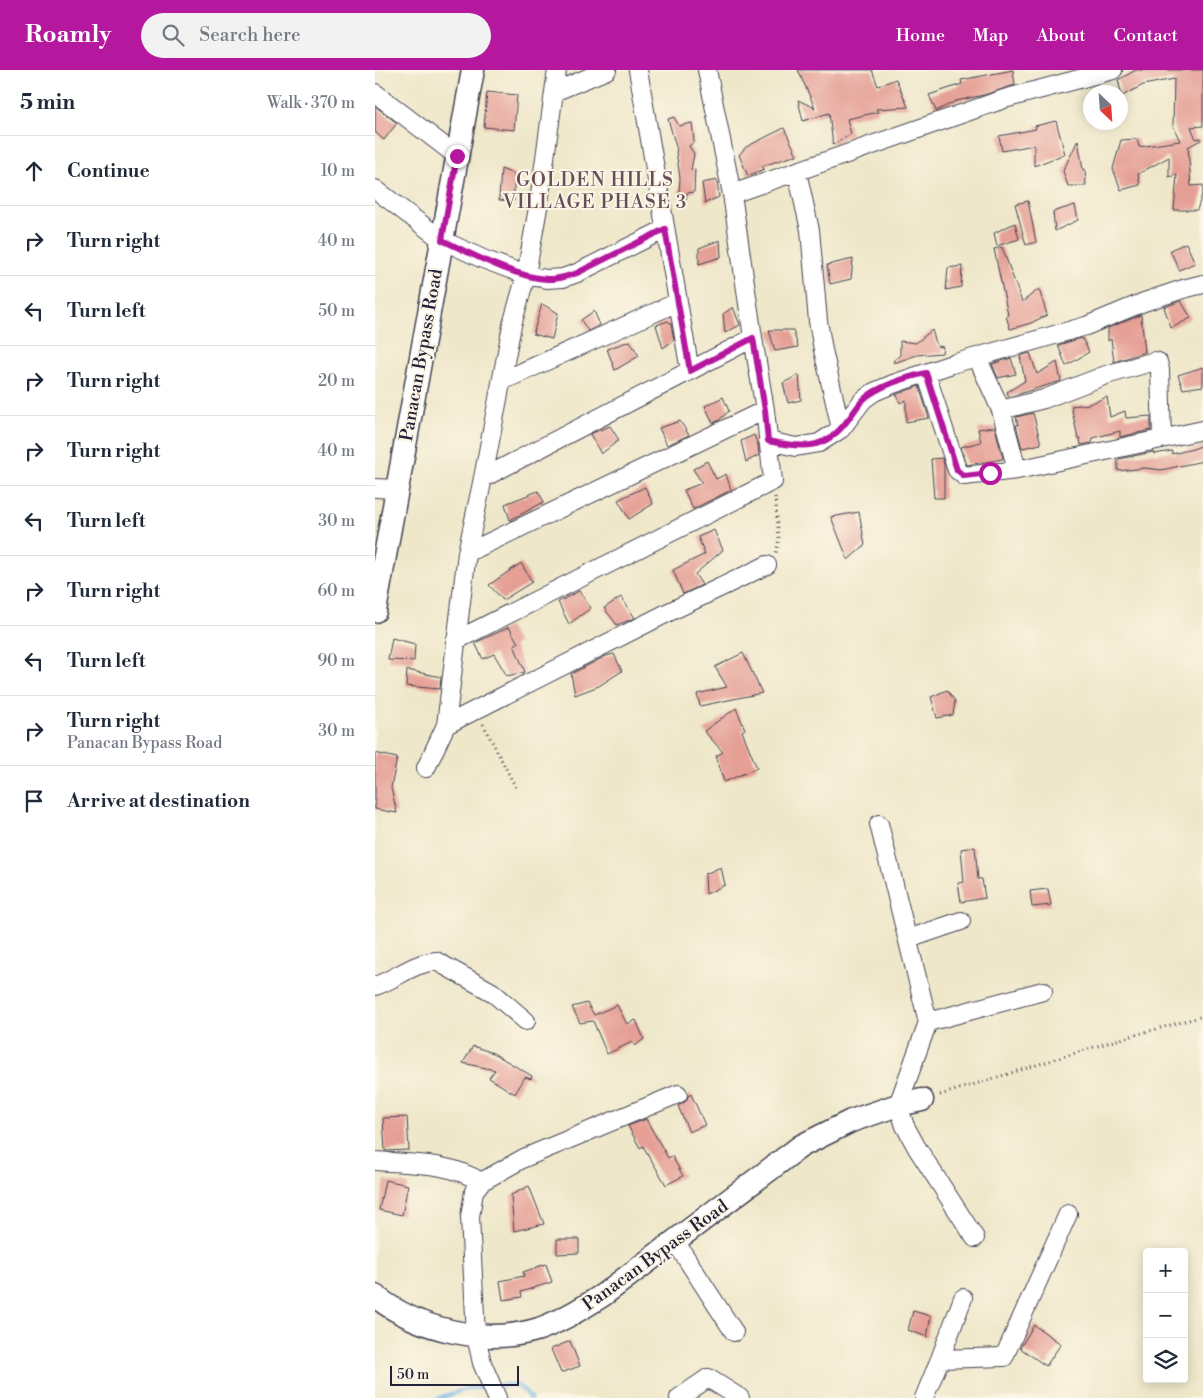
<!DOCTYPE html>
<html lang="en">
<head>
<meta charset="utf-8">
<style>
  :root { --surface:#fff; --page:#f2f2f3; --text:#1f2937; --muted:#747a83; --line:#e0e1e3; --accent:#b5179e }
  body { margin:0; font-family:"Libre Bodoni",serif; background:var(--page); color:var(--text) }
  .controls { position:absolute; right:15px; bottom:15px; display:grid; overflow:hidden; border-radius:5px; box-shadow:0 2px 12px #0003 }
  .controls button { width:45px; height:45px; display:grid; place-items:center; padding:0; border:0; border-bottom:1px solid var(--line); background:var(--surface); color:var(--text); font:25px sans-serif }
  .compass { position:absolute; left:708px; top:15px; width:45px; height:45px; border-radius:50%; background:var(--surface); box-shadow:0 2px 12px #0003; rotate:155deg }
  .scale { position:absolute; left:15px; bottom:12px; width:129px; box-sizing:border-box; padding-left:5px; border:2px solid #22223b; border-top:0; font-size:14px; line-height:18px; white-space:nowrap; color:#22223b; -webkit-text-stroke:4px #fcf5e5; paint-order:stroke }
  .stop { position:absolute; width:15px; height:15px; margin:-11px; border:4px solid #b5179e; border-radius:50%; background:#fff }
  .stop.end { background:#b5179e; border-color:#fff; box-shadow:0 1px 5px #0008 }
  .list { margin:0; padding:0; list-style:none }
  h2 { display:flex; justify-content:space-between; align-items:center; height:65px; margin:0; padding:0 20px; font-size:21px }
  h2 small { font-size:16px; font-weight:400; color:var(--muted) }
  .list li { display:grid; grid-template-columns:32px 1fr auto; gap:15px; align-items:center; box-sizing:border-box; height:70px; padding:0 20px; border-top:1px solid var(--line) }
  .list b { display:block; font-size:19px; white-space:nowrap }
  .list p { margin:0; font-size:16px; white-space:nowrap; color:var(--muted) }
  .list em { font-size:16px; font-style:normal; color:var(--muted) }
  .icon { flex:none; width:28px; height:28px; fill:none; stroke:currentColor; stroke-width:2; stroke-linecap:round; stroke-linejoin:round }
  .map { position:relative; flex:none; width:828px; height:1328px; overflow:hidden }
  header { display:flex; align-items:center; gap:30px; box-sizing:border-box; height:70px; padding:0 25px; background:var(--accent); color:#fff }
  header strong { font-size:24px }
  nav { display:flex; gap:28px; margin-inline-start:auto; font-size:18px }
  .search { width:350px; height:45px; background:var(--page); display:flex; align-items:center; gap:12px; box-sizing:border-box; padding:0 18px; border-radius:28px; color:var(--muted); font-size:19px }
  main { display:flex }
  aside { flex:1; background:var(--surface) }
  .map>svg:first-child { display:block }
</style>
</head>
<body>
<header>
<strong>Roamly</strong>
<div class="search"><svg class="icon" aria-label="search" viewBox="0 0 24 24"><circle cx="10" cy="10" r="6"/><path d="M15 15l6 6"/></svg>Search here</div>
<nav><a>Home</a><a>Map</a><a>About</a><a>Contact</a></nav>
</header>
<main>
<aside>
<h2>5 min<small>Walk · 370 m</small></h2>
<ul class="list">
<li><svg class="icon" aria-label="ahead" viewBox="0 0 24 24"><path d="M12 20V5M6 11l6-6 6 6"/></svg><div><b>Continue</b></div><em>10 m</em></li>
<li><svg class="icon" aria-label="right" viewBox="0 0 24 24"><path d="M7 20v-9h11M14 6l5 5-5 5"/></svg><div><b>Turn right</b></div><em>40 m</em></li>
<li><svg class="icon" aria-label="left" viewBox="0 0 24 24"><path d="M17 20v-9H6M10 6l-5 5 5 5"/></svg><div><b>Turn left</b></div><em>50 m</em></li>
<li><svg class="icon" aria-label="right" viewBox="0 0 24 24"><path d="M7 20v-9h11M14 6l5 5-5 5"/></svg><div><b>Turn right</b></div><em>20 m</em></li>
<li><svg class="icon" aria-label="right" viewBox="0 0 24 24"><path d="M7 20v-9h11M14 6l5 5-5 5"/></svg><div><b>Turn right</b></div><em>40 m</em></li>
<li><svg class="icon" aria-label="left" viewBox="0 0 24 24"><path d="M17 20v-9H6M10 6l-5 5 5 5"/></svg><div><b>Turn left</b></div><em>30 m</em></li>
<li><svg class="icon" aria-label="right" viewBox="0 0 24 24"><path d="M7 20v-9h11M14 6l5 5-5 5"/></svg><div><b>Turn right</b></div><em>60 m</em></li>
<li><svg class="icon" aria-label="left" viewBox="0 0 24 24"><path d="M17 20v-9H6M10 6l-5 5 5 5"/></svg><div><b>Turn left</b></div><em>90 m</em></li>
<li><svg class="icon" aria-label="right" viewBox="0 0 24 24"><path d="M7 20v-9h11M14 6l5 5-5 5"/></svg><div><b>Turn right</b><p>Panacan Bypass Road</p></div><em>30 m</em></li>
<li><svg class="icon" aria-label="arrive" viewBox="0 0 24 24"><path d="M6 21V4h12l-3 4 3 4H6"/></svg><div><b>Arrive at destination</b></div></li>
</ul>
</aside>
<div class="map">
<svg width="828" height="1328" viewBox="0 0 828 1328">
  <rect width="100%" height="100%" fill="#fcf5e5"/>
  <filter id="ink" filterUnits="userSpaceOnUse"><feTurbulence type="fractalNoise" baseFrequency=".02" numOctaves="2"/><feDisplacementMap in="SourceGraphic" scale="10" xChannelSelector="R" yChannelSelector="G"/><feConvolveMatrix kernelMatrix="1 2 1 2 8 2 1 2 1" color-interpolation-filters="sRGB"/></filter>
  <filter id="wash" filterUnits="userSpaceOnUse"><feTurbulence type="fractalNoise" baseFrequency=".0096" numOctaves="4" result="noise"/><feDisplacementMap in="SourceGraphic" scale="20" xChannelSelector="R" yChannelSelector="G"/><feGaussianBlur stdDeviation="1.12" result="paint"/><feColorMatrix in="noise" values="0 0 0 0 0 0 0 0 0 0 0 0 0 0 0 0 0 1.4 0 .05"/><feComposite in="paint" operator="in"/></filter>
  <g filter="url(#wash)">
    <rect width="100%" height="100%" fill="#eee7c9"/>
    <g fill="none" stroke-linecap="round" stroke-linejoin="round">
      <path stroke="#74b2e7" stroke-width="5" d="M121,1316C140,1314 143,1312 155,1328
        M64,1328L94,1318L113,1317"/>
    </g>
    <g id="blocks">
      <path fill="#e59f95" d="M423,0H497L503,16L521,9L533,37L501,39L503,42L472,49L476,64L458,75L454,43L428,51L423,30L440,38Z
        M638,0L640,15L609,25L581,31L561,41L554,25L587,14L586,10Z
        M761,0H828V56L816,57L821,69L826,68V70L813,77L816,116L828,115V121L822,140H799L802,105L794,107V87L763,104L765,115L746,120L738,99L746,70L762,69L764,77L805,71L798,56L799,9L768,15L747,26L743,10Z
        M112,22L142,25L139,60L109,57Z
        M0,36L22,53L9,70L0,62Z
        M299,47L304,56L317,53L319,72L314,76L319,84L316,100L320,99L319,122L312,123L311,130H309L308,124H304L305,108L301,81L302,80L293,49Z
        M681,51L690,84L659,96V75L627,81L624,66L661,59L660,56Z
        M409,58L422,85L387,96L389,99L373,106L364,85L371,77Z
        M703,70L708,100L710,99L711,116H693L688,101Z
        M126,99L139,104V131L124,130Z
        M342,110L344,127L330,133L327,113Z
        M653,131L661,172L651,175L640,134Z
        M700,135L703,150L680,161L678,142Z
        M640,153L644,169L622,176L619,163Z
        M345,170L346,187L324,194V178Z
        M811,173L820,193L804,200L795,180Z
        M627,177L647,232L664,219L672,245L656,253L635,259L631,246L633,245L619,179Z
        M478,189L476,209L455,214L452,195Z
        M587,196L586,217L571,220L573,198Z
        M806,231L816,248L796,258L789,237Z
        M167,234L183,243L177,269L158,264Z
        M358,237L365,255L350,263L348,244Z
        M219,241L225,255L213,261L206,250Z
        M766,245L770,282L739,292L736,269L733,271V258Z
        M293,251L296,254L299,270L288,278L281,255Z
        M394,260H418L423,277L400,281Z
        M557,260L562,276L568,277L567,283L542,285L519,293L518,291L525,285V271L541,273Z
        M707,268L714,282L691,296L683,275Z
        M255,271L264,286L240,300L232,279Z
        M655,283L662,304L682,292L686,311L634,327L632,322L650,311L645,286Z
        M636,288L641,304L623,308L617,294Z
        M828,297V316L808,319L803,305Z
        M424,305L426,330L413,333L408,313Z
        M544,316L554,348L531,352V330L525,333L522,325H520Z
        M348,327L354,341L343,351L338,353L330,336Z
        M732,327L735,347L750,341L751,348L776,346V360L745,367V361L718,368L717,373L706,375L705,368H703L696,336L714,334Z
        M658,343L666,374L647,378L641,355H643L641,347Z
        M305,351L314,365L292,375L284,358Z
        M235,356L244,370L226,384L215,364Z
        M620,357L628,389L592,395L586,377L606,372L603,359Z
        M379,365L383,375L384,385L371,392L366,371Z
        M828,375V391L786,400L770,398L743,401V394L742,391L744,389L778,382L779,384L797,381V384L818,379Z
        M567,388L569,395V428H559L556,389Z
        M332,391L341,409L351,404L356,420L318,439L309,420L327,413L318,399Z
        M270,417L278,434L254,449L243,430Z
        M163,421L169,432L135,450L130,434Z
        M484,442L490,475L473,490L456,447Z
        M339,460L348,480L320,504L327,515L308,524L298,500L330,484L323,467Z
        M146,493L157,512L128,530L114,515Z
        M204,521L216,538L194,554L183,532Z
        M246,527L260,548L242,555L229,538Z
        M134,557L143,573L139,575L150,602L132,606L119,584L108,589L100,573Z
        M17,568L40,574L39,591L13,590Z
        M368,583L387,623L325,636L322,624L352,617L340,597Z
        M239,584L247,601L224,616L200,625L196,604L231,586Z
        M32,600L66,607L65,619L31,616Z
        M572,620L580,631L578,645L562,648L556,627Z
        M361,638L370,659L367,661L382,698L349,712L341,686L348,682L329,661Z
        M0,683L22,688L16,718L22,743L0,739Z
        M600,777L603,809H607L610,828L586,832L583,813L589,812L586,779Z
        M346,797L350,815L331,824L330,804Z
        M673,819L676,835L657,837L655,821Z
        M212,933L219,945L242,935L252,954L261,950L269,969L260,976L257,972L232,984L218,951L205,953L197,937Z
        M98,976L118,983L157,1006L156,1009L150,1007L140,1024L114,1008L120,1000L88,993Z
        M316,1024L330,1055L314,1062L303,1036L311,1031L313,1026Z
        M32,1047L34,1080L10,1081L8,1048Z
        M271,1049L293,1088L297,1086L308,1106L291,1115L268,1076L265,1078L253,1056Z
        M10,1110L33,1115L27,1145L4,1140Z
        M154,1116L169,1154L139,1161L136,1125Z
        M182,1169H204V1183L182,1184Z
        M171,1194L177,1212L146,1222L147,1227L128,1230L125,1211L149,1206L148,1202Z
        M538,1241L556,1246L552,1267L533,1260Z
        M659,1255L686,1274L671,1296L645,1278Z
        M195,1271L205,1296L186,1303L176,1279Z"/>
    </g>
  </g>
  <g filter="url(#ink)">
    <use href="#blocks" fill-opacity="0" stroke="#414050" stroke-width="1"/>
    <g fill="none" stroke-linecap="round" stroke-linejoin="round">
      <g stroke="#414050" stroke-width="20">
        <path id="minor" d="M263,0L315,301
          M179,22L232,0
          M0,23L82,86
          M422,102L435,160L443,251L448,280L466,359
          M0,119L67,170L108,189L151,205L172,209L188,208L202,203L290,159
          M357,124L629,29L738,0
          M602,287L626,340L642,400
          M551,303L582,400L589,406L642,400L828,360
          M127,311L303,232
          M626,340L669,329L731,305L780,291L783,292L785,300L787,369
          M393,371L421,377L444,373L466,359L488,330L499,322L518,314L577,294L711,256L769,232L808,219L828,214
          M108,408L378,268
          M0,418L22,419
          M92,483L390,340
          M80,571L398,411L390,340L378,268L357,124L332,0
          M71,655L294,542L392,495
          M51,698L71,655L92,483L108,408L137,255L151,205L164,132L182,0
          M504,754L553,952L523,1035L530,1056L542,1078L600,1168
          M533,869L586,851
          M0,916C21,909 38,893 61,891L117,922L151,951
          M553,952L668,921
          M0,1091C36,1094 74,1092 106,1112
          M300,1171L359,1262
          M565,1289L629,1287L693,1144
          M122,1328L107,1293L101,1266L95,1147L99,1121L106,1112L149,1088L303,1024
          M304,1328L333,1308L365,1328
          M549,1328L565,1289L588,1228"/>
      </g>
      <g stroke="#414050" stroke-width="25">
        <path id="major" d="M0,541L98,0
          M0,1226C43,1260 111,1276 164,1259C187,1251 208,1238 228,1225L426,1076L476,1051L523,1035L547,1030"/>
      </g>
      <path stroke="#414050" stroke-width="3" stroke-dasharray="1 4" stroke-linecap="butt" d="M400,427L404,468L401,483
        M108,654L142,720
        M565,1025L742,970L828,946"/>
      <use href="#minor" stroke="#fff" stroke-width="18"/>
      <use href="#major" stroke="#fff" stroke-width="22"/>
    </g>
  </g>
  <g fill="none" stroke-linecap="round" stroke-linejoin="round" filter="url(#ink)">
    <path stroke="#b5179e" stroke-width="6" d="M82,86L67,170C97,184 139,207 172,209C182,210 192,206 202,203L290,159L315,301L378,268L390,340L393,371C426,378 450,381 472,351C478,344 482,336 488,330C502,316 533,307 551,303L582,400L589,406L615,403"/>
  </g>
  <g text-anchor="middle" stroke-width="4" stroke-linejoin="round" paint-order="stroke">
    <g font-size="18" fill="#22223b" stroke="#fcf5e5">
      <text transform="translate(46 285) rotate(-80)" y="6">Panacan Bypass Road</text>
      <text transform="translate(280 1185) rotate(-36)" y="6">Panacan Bypass Road</text>
    </g>
    <g font-size="19" letter-spacing="1" fill="#664e5a" stroke="#fcf5e5">
      <text x="220" y="116">GOLDEN HILLS<tspan x="220" dy="22">VILLAGE PHASE 3</tspan></text>
    </g>
  </g>
</svg>
<div class="controls">
<button>+</button>
<button>−</button>
<button><svg class="icon" aria-label="layers" viewBox="0 0 24 24"><path d="M12 4l9 5-9 5-9-5zM3 14l9 5 9-5"/></svg></button>
</div>
<svg class="compass" viewBox="-18 -18 36 36"><path d="M0-13l5 13h-10z" fill="#e53935"/><path d="M0 13l5-13h-10z" fill="#747a83"/></svg>
<div class="scale">50 m</div>
<div class="stop" style="left:615px;top:403px"></div>
<div class="stop end" style="left:82px;top:86px"></div>
</div>
</main>
</body>
</html>
